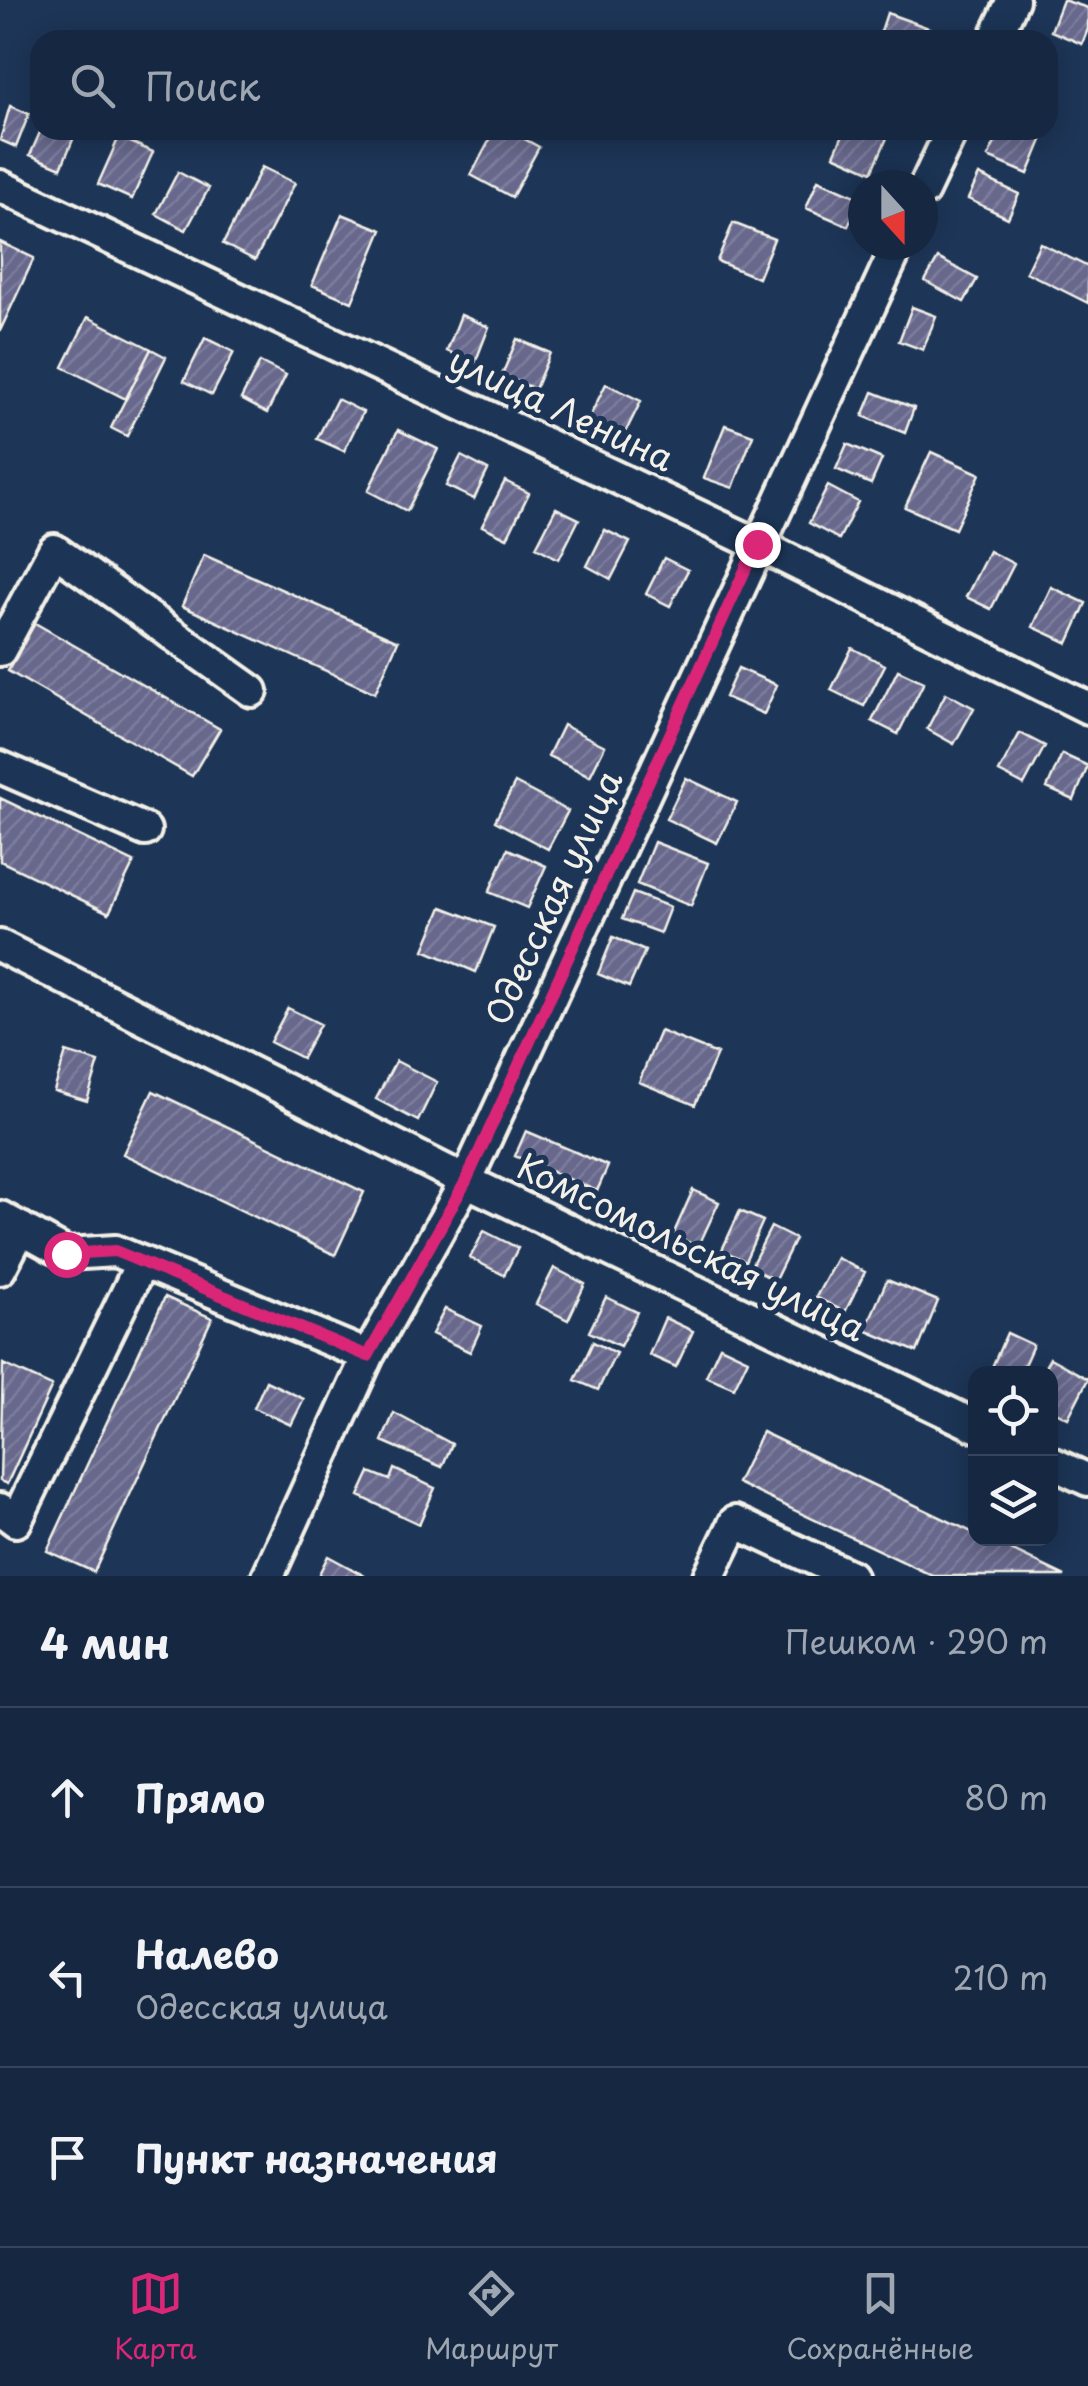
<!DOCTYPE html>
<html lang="ru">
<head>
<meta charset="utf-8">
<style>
  :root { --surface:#162841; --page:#1f3048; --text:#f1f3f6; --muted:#9ea6b1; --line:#35445a; --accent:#db2777 }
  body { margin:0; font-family:"Playpen Sans",sans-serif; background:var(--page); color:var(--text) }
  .controls { position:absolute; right:30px; bottom:30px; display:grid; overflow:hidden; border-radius:20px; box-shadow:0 5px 25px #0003 }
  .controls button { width:90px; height:90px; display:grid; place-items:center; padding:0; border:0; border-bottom:2px solid var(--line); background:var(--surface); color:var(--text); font:50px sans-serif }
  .compass { position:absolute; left:848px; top:170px; width:90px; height:90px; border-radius:50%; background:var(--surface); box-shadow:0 5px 25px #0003; rotate:159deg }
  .stop { position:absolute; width:30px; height:30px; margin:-22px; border:8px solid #db2777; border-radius:50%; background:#fff }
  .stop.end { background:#db2777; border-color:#fff; box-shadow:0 2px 10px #0008 }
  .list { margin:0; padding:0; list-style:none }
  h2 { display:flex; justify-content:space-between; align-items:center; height:130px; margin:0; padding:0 40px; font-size:42px }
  h2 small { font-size:32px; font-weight:400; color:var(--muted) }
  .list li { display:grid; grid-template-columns:65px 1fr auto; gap:30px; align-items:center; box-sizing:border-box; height:180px; padding:0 40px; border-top:2px solid var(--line) }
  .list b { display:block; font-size:38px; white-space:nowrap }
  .list p { margin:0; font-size:32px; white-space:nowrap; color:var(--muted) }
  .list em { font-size:32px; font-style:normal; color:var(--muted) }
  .icon { flex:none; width:55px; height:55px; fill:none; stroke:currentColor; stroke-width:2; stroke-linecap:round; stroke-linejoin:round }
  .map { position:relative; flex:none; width:1088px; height:1576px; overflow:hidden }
  .search { position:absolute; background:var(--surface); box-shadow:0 5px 25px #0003; left:30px; right:30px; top:30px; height:110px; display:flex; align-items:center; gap:25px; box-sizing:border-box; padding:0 35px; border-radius:30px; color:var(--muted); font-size:38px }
  .sheet { height:670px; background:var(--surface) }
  nav { display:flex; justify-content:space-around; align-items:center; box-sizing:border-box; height:140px; border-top:2px solid var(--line); background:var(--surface); font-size:28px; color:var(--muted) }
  nav a { display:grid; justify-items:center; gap:5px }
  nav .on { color:var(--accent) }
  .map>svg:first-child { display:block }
</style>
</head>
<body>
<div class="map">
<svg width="1088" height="1576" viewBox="0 0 1088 1576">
  <defs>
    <pattern id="building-hatch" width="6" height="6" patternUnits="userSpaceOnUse" patternTransform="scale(2.5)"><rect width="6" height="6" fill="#67688d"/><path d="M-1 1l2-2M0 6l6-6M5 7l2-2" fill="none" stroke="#7d7e9d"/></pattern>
  </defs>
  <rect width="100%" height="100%" fill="#1d3557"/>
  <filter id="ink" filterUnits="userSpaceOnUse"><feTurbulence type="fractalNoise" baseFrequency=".01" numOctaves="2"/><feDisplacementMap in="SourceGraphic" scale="20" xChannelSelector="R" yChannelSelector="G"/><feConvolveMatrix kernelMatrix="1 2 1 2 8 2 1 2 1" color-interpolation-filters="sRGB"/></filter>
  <g filter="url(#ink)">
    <path fill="url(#building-hatch)" stroke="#f4f1e8" stroke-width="2.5" d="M1063,0L1088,8V29L1082,44L1051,31Z
      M887,13L937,31L933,40H878Z
      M10,106L29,114L16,147L0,140Z
      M41,130H77L61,168L30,155Z
      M495,130H508L539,147L512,197L471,175Z
      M845,130H869L887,138L872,172L834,155Z
      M1001,130H1023L1043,138L1028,174L988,157Z
      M119,137L153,152L132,199L98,184Z
      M262,167L295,183L255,260L223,244Z
      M178,172L209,188L186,230L156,214Z
      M979,175L1019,194L1008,218L968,199Z
      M818,180L860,198L848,226L806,208Z
      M342,214L382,230L352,302L312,285Z
      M733,223L774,239L758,278L717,261Z
      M0,242L34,258L0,331Z
      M1040,243L1088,267V303L1026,272Z
      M938,258L977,279L964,302L925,281Z
      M912,307L936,316L923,350L899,341Z
      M461,315L489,327L475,363L447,351Z
      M88,317L151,349L126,399L63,367Z
      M205,338L234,352L212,395L184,381Z
      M517,339L550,353L535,389L502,375Z
      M151,349L166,357L127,436L111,428Z
      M260,362L286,375L267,413L241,399Z
      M606,384L641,401L623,437L588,420Z
      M873,392L914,408L905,433L863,416Z
      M337,399L363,412L344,451L317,439Z
      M725,425L753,435L733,488L704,478Z
      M398,430L438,449L407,511L368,491Z
      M847,444L882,459L871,484L836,469Z
      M931,452L980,474L955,529L905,507Z
      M461,456L488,470L474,499L446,486Z
      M505,481L529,493L507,538L482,526Z
      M828,486L858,502L839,539L809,523Z
      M556,508L579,519L559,559L536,547Z
      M605,530L630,542L611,579L587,566Z
      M989,551L1014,564L991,609L966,597Z
      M204,555L398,641L375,693L182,606Z
      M664,558L688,570L670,606L646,594Z
      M1051,587L1086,603L1068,643L1033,627Z
      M35,623L220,729L192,776L8,671Z
      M852,648L885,665L864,706L831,690Z
      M738,668L777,685L764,714L725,697Z
      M898,670L924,682L898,734L872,721Z
      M946,693L974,708L954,744L927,729Z
      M563,725L605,746L590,776L548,756Z
      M1020,733L1045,746L1024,785L999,772Z
      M1062,754L1088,766L1074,800L1047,788Z
      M686,778L737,802L717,843L666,819Z
      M515,783L568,811L548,849L495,821Z
      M0,798L134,862L109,913L0,861Z
      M654,842L708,863L691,906L637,884Z
      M508,849L546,866L527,908L489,892Z
      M633,893L670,907L660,933L622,919Z
      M442,907L494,927L476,972L424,950Z
      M613,937L645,951L629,987L598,974Z
      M288,1008L320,1024L302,1058L270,1042Z
      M660,1031L717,1054L695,1105L639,1082Z
      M66,1052L99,1062L87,1101L54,1091Z
      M396,1061L437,1082L418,1121L376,1099Z
      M153,1091L364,1192L335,1255L123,1154Z
      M526,1131L608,1166L597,1191L515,1156Z
      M693,1190L719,1202L698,1247L673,1235Z
      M740,1211L763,1221L745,1261L722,1250Z
      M771,1227L795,1239L775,1280L750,1268Z
      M484,1231L518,1248L504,1275L470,1258Z
      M837,1258L865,1272L845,1312L816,1297Z
      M554,1268L585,1284L568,1320L536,1304Z
      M887,1280L938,1301L917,1352L865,1330Z
      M165,1297L212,1318L94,1572L47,1551Z
      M606,1297L637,1312L620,1346L589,1332Z
      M445,1309L482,1326L470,1352L432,1334Z
      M665,1318L693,1331L676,1367L649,1355Z
      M1007,1333L1033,1345L1020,1374H989Z
      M593,1342L616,1353L598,1390L575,1380Z
      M720,1346L748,1359L734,1388L706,1376Z
      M1050,1358L1088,1379L1068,1418L1050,1409V1374H1041Z
      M3,1364L52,1386L7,1484L0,1481Z
      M266,1381L304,1399L291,1425L254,1408Z
      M394,1413L452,1444L442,1467L382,1441Z
      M762,1432L976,1534V1538H986L1065,1576H933L737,1483Z
      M394,1469L435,1488L419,1524L359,1496L370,1472L390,1480Z
      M328,1556L365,1576H318Z"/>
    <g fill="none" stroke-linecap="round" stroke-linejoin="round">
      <g stroke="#f4f1e8" stroke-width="38">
        <path id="minor" d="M994,40L1013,0
          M0,186L757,544L1088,708
          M923,191L952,130
          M0,650L54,550L252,691
          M0,767L145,830
          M0,946L466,1181L976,1426
          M0,1217L67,1254L115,1251L368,1356
          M0,1269L21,1228
          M1050,1462L1088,1480
          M0,1509L16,1521L142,1262
          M268,1576L368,1356L466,1181L898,245
          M709,1576L735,1522L850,1576"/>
      </g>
      <use href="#minor" stroke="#1d3557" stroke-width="30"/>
    </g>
  </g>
  <g fill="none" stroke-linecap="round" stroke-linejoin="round" filter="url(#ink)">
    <path stroke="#db2777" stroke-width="12" d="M66,1254L115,1251L368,1356L466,1181L757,544"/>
  </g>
  <g text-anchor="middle" stroke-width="10" stroke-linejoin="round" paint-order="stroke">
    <g font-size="35" fill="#f4f1e8" stroke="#1d3557">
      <text transform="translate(561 410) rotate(25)" y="12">улица Ленина</text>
      <text transform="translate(554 898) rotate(-65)" y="12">Одесская улица</text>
      <text transform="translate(691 1248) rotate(26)" y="12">Комсомольская улица</text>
    </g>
  </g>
</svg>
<div class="controls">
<button><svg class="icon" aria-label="locate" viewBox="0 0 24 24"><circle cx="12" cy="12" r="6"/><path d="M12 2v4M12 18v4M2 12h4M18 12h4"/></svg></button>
<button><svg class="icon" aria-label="layers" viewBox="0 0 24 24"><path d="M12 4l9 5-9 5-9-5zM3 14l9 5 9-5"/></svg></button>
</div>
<svg class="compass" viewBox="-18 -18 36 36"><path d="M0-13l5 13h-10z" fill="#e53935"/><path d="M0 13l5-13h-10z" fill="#9ea6b1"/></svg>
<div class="stop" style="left:66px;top:1254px"></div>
<div class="stop end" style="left:757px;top:544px"></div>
<div class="search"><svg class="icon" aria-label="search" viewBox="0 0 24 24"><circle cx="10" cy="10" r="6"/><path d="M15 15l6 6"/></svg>Поиск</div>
</div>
<section class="sheet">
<h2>4 мин<small>Пешком · 290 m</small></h2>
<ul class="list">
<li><svg class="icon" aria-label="ahead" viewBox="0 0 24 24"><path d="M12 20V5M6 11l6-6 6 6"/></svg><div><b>Прямо</b></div><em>80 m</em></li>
<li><svg class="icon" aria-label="left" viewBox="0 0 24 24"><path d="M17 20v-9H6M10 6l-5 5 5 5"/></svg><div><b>Налево</b><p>Одесская улица</p></div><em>210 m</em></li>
<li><svg class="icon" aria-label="arrive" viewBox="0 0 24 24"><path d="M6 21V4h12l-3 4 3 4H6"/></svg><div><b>Пункт назначения</b></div></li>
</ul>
</section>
<nav>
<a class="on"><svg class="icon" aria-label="map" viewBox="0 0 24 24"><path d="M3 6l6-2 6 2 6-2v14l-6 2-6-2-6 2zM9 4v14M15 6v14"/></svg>Карта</a>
<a><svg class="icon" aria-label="directions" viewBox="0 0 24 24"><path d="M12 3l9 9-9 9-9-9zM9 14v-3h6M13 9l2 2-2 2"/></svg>Маршрут</a>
<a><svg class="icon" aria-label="saved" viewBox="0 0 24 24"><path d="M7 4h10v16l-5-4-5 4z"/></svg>Сохранённые</a>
</nav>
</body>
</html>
